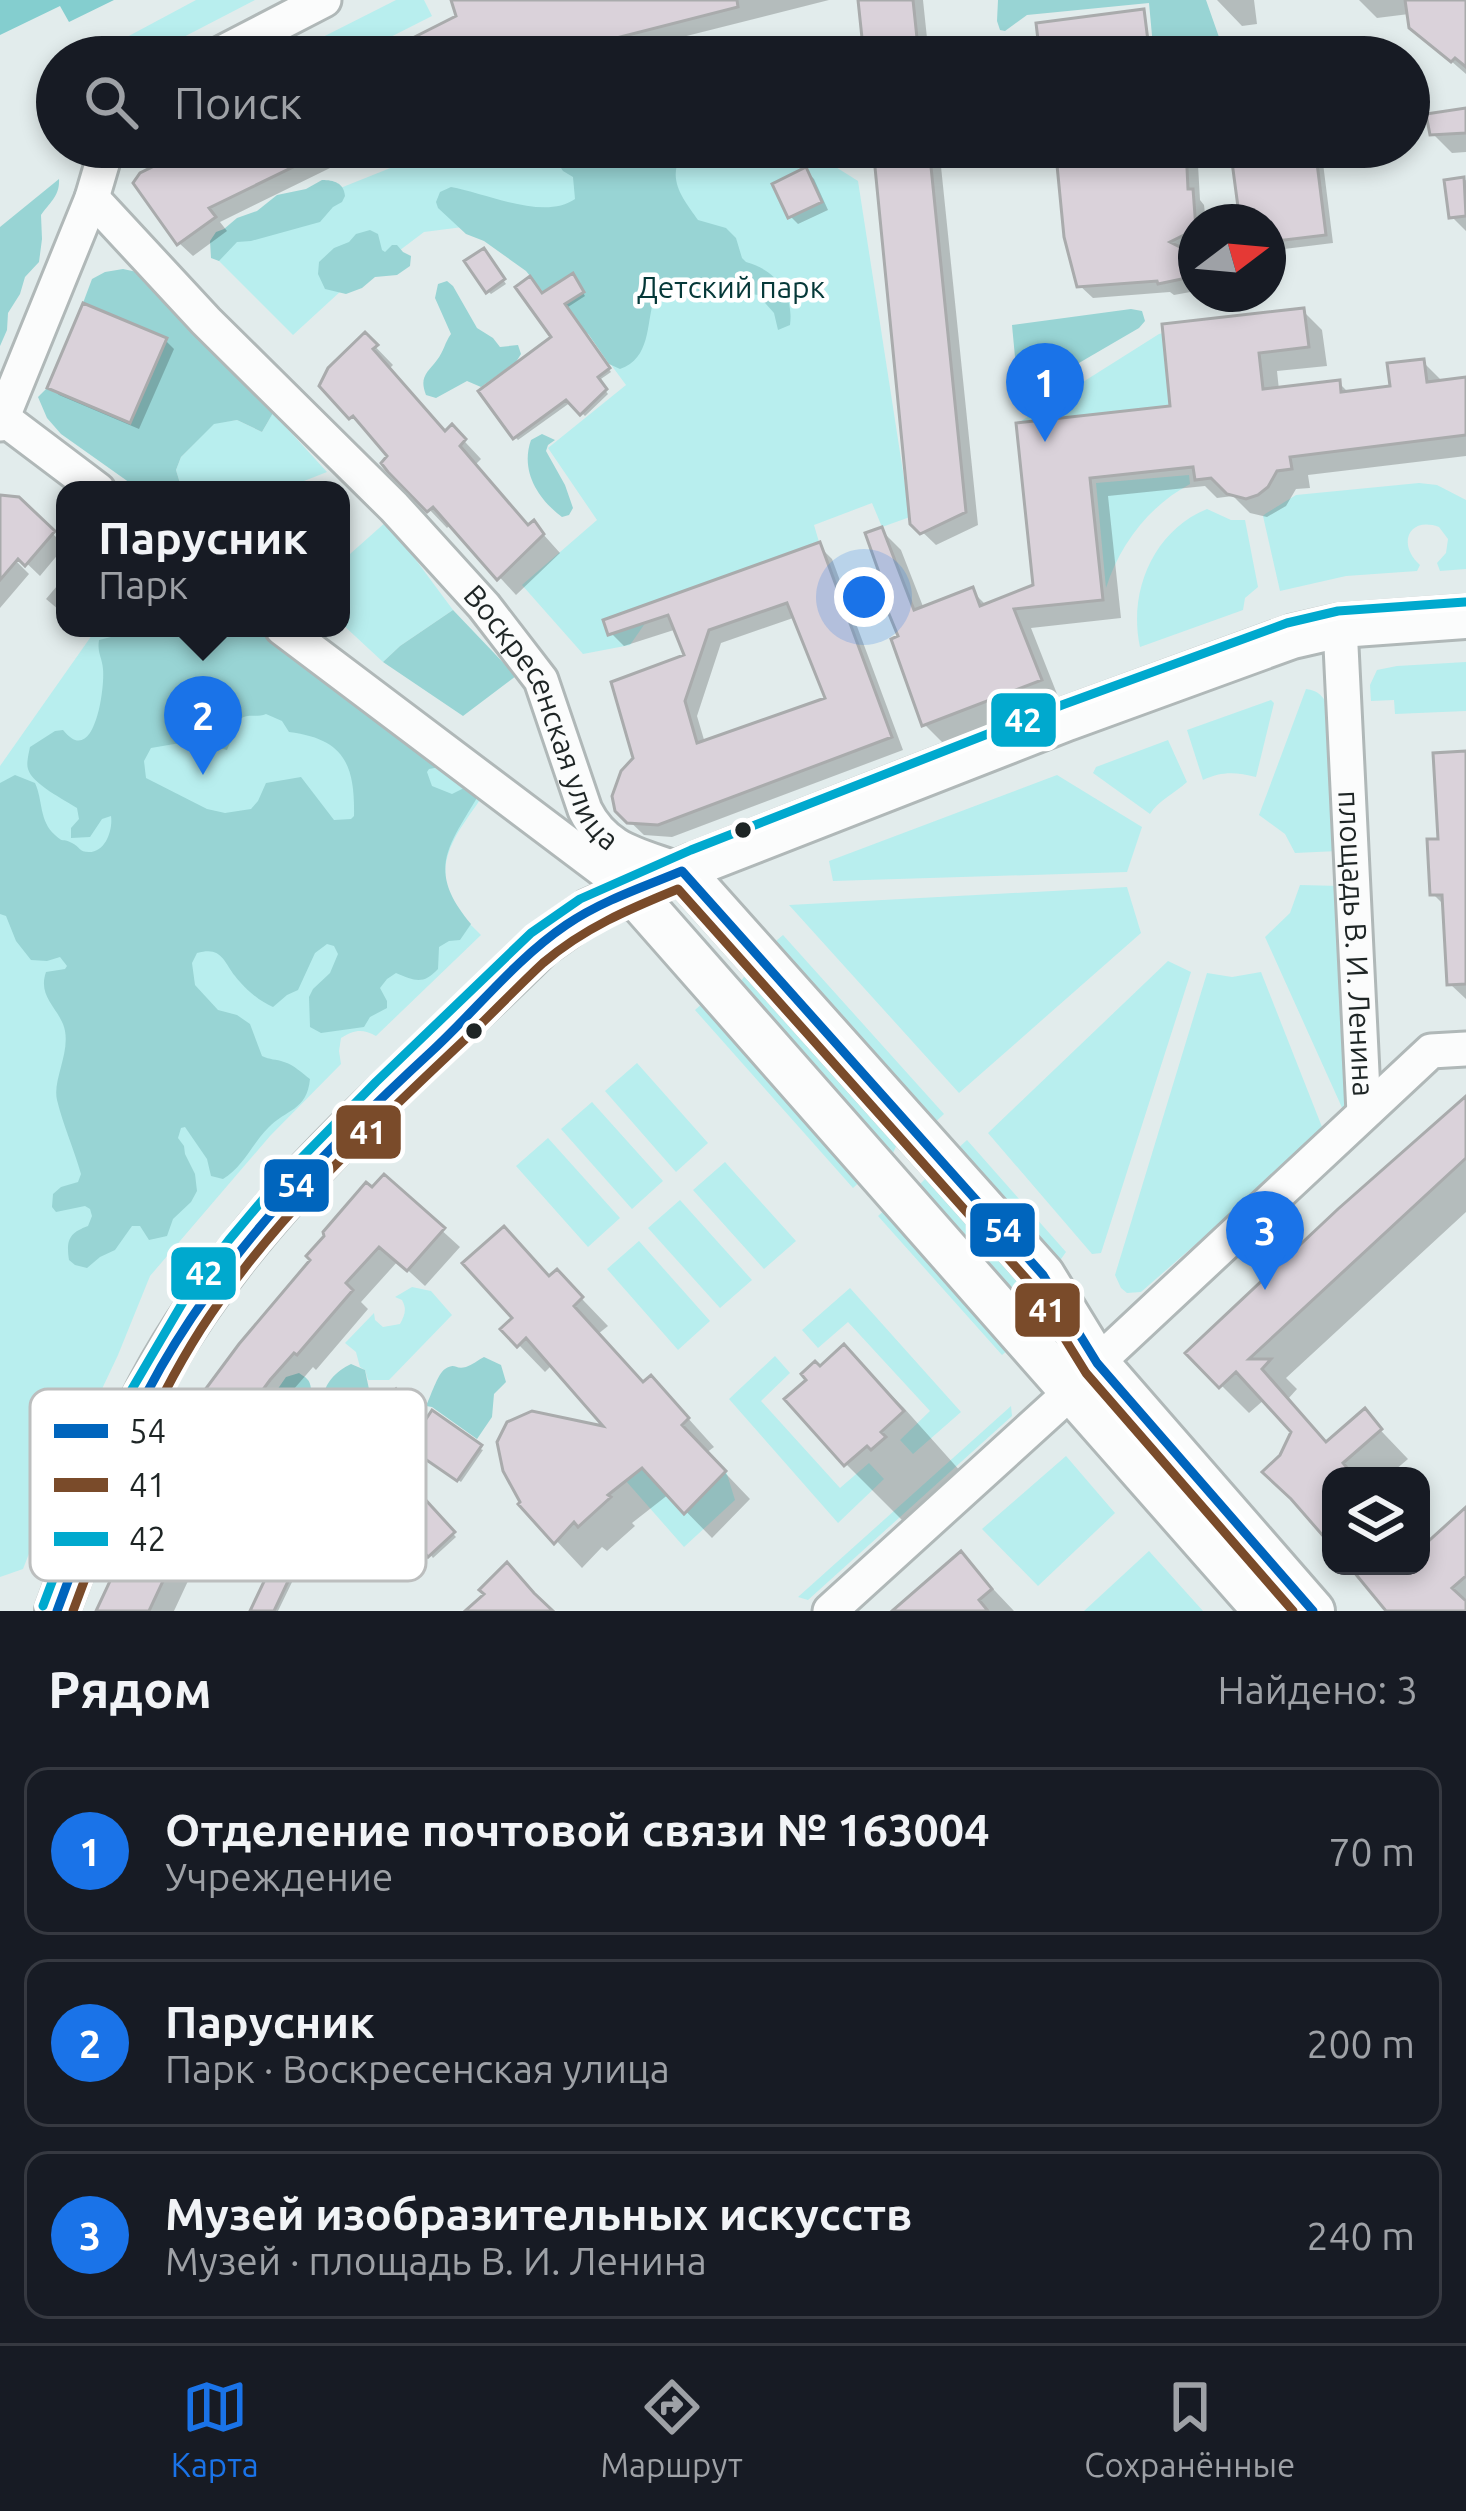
<!DOCTYPE html>
<html lang="ru">
<head>
<meta charset="utf-8">
<style>
  :root { --surface:#171b24; --page:#242831; --text:#f1f3f6; --muted:#9ea1a6; --line:#363941; --accent:#1a73e8 }
  body { margin:0; font-family:Ubuntu,sans-serif; background:var(--page); color:var(--text) }
  .controls { position:absolute; right:36px; bottom:36px; display:grid; overflow:hidden; border-radius:24px; box-shadow:0 6px 18px #0003 }
  .controls button { width:108px; height:108px; display:grid; place-items:center; padding:0; border:0; border-bottom:3px solid var(--line); background:var(--surface); color:var(--text); font:60px sans-serif }
  .compass { position:absolute; left:1178px; top:204px; width:108px; height:108px; border-radius:50%; background:var(--surface); box-shadow:0 6px 18px #0003; rotate:74deg }
  .you { position:absolute; left:864px; top:597px; width:42px; height:42px; margin:-30px; border:9px solid #fff; border-radius:50%; background:#1a73e8; box-shadow:0 0 0 18px #1a73e833 }
  .badge { display:grid; place-items:center; width:78px; height:78px; border-radius:50%; background:var(--accent); color:#fff; font-size:39px; font-weight:700 }
  .pin { position:absolute; translate:-50% -99px; filter:drop-shadow(0 3px 6px #0008) }
  .pin::after { content:''; position:absolute; top:63px; width:42px; height:36px; background:inherit; clip-path:polygon(0 0,100% 0,50% 100%) }
  .popup { position:absolute; left:56px; top:481px; width:294px; height:156px; box-sizing:border-box; display:grid; place-content:center; border-radius:24px; background:var(--surface); filter:drop-shadow(0 3px 9px #0005); font-size:39px; white-space:nowrap; color:var(--muted) }
  .popup b { font-size:45px; color:var(--text) }
  .popup::after { content:''; position:absolute; left:50%; top:100%; margin-left:-24px; border:24px solid transparent; border-top-color:var(--surface) }
  .list { margin:0; padding:0; list-style:none }
  h2 { display:flex; justify-content:space-between; align-items:center; height:156px; margin:0; padding:0 48px; font-size:51px }
  h2 small { font-size:39px; font-weight:400; color:var(--muted) }
  .list li { display:grid; grid-template-columns:78px 1fr auto; gap:36px; align-items:center; box-sizing:border-box; height:168px; margin:0 24px 24px; padding:0 24px; border:3px solid var(--line); border-radius:24px }
  .list b { display:block; font-size:45px; white-space:nowrap }
  .list p { margin:0; font-size:39px; white-space:nowrap; color:var(--muted) }
  .list em { font-size:39px; font-style:normal; color:var(--muted) }
  .icon { flex:none; width:66px; height:66px; fill:none; stroke:currentColor; stroke-width:2; stroke-linecap:round; stroke-linejoin:round }
  .map { position:relative; flex:none; width:1466px; height:1611px; overflow:hidden }
  .search { position:absolute; background:var(--surface); box-shadow:0 6px 18px #0003; left:36px; right:36px; top:36px; height:132px; display:flex; align-items:center; gap:30px; box-sizing:border-box; padding:0 42px; border-radius:66px; color:var(--muted); font-size:45px }
  .sheet { height:732px; background:var(--surface) }
  nav { display:flex; justify-content:space-around; align-items:center; box-sizing:border-box; height:168px; border-top:3px solid var(--line); background:var(--surface); font-size:33px; color:var(--muted) }
  nav a { display:grid; justify-items:center; gap:6px }
  nav .on { color:var(--accent) }
  .map>svg:first-child { display:block }
</style>
</head>
<body>
<div class="map">
<svg width="1466" height="1611" viewBox="0 0 1466 1611">
  <rect width="100%" height="100%" fill="#e2ecec"/>
  <path fill="#b8eeee" d="M196,0H255L145,57H134L125,38Z
    M396,0H424L432,16L351,57H310L305,46Z
    M443,147H804L858,181L910,517L882,527L872,503L814,525L819,542L662,599L630,645L583,654L522,585L597,520L548,448L626,385L567,305L494,223L424,232L367,275L342,290L293,335L213,255L248,225Z
    M1163,333L1170,406L1018,423L1159,334Z
    M273,413L327,472L304,481L292,490H182L176,470L181,457L214,423L237,420L262,432Z
    M1189,475L1190,484C1149,506 1120,544 1106,588L1096,483Z
    M1419,483L1437,485L1466,500V569L1440,571L1437,563L1446,553L1448,539L1439,527C1408,516 1397,545 1420,565L1417,571L1346,576L1280,591L1263,516L1265,514L1296,495Z
    M1207,509L1231,520H1245L1258,587L1245,598L1243,610L1140,647C1128,592 1153,531 1207,509Z
    M387,521L453,610L400,646L383,662L341,623V562Z
    M97,628H258L482,797C459,831 430,862 455,905C461,916 472,926 481,935L376,1036C362,1028 354,1030 341,1038L339,1051L341,1064L270,1136L150,1276L118,1355L51,1497L23,1569L0,1577V766Z
    M1466,662V711L1395,714L1394,700L1371,701L1370,685L1377,670L1397,666Z
    M1306,689C1321,691 1325,699 1331,712L1338,851L1295,853L1285,834L1259,815Z
    M1271,700L1274,703L1256,777C1236,772 1222,771 1203,780L1187,730Z
    M1168,740L1187,782C1175,793 1158,801 1150,814L1093,773L1096,767Z
    M1057,775L1142,827L1127,872L833,881L829,861Z
    M1300,885L1340,886L1350,1104L1344,1112L1265,937L1290,913Z
    M1127,887L1141,933L959,1093L789,905Z
    M783,935L944,1114L931,1126L770,946Z
    M1168,961L1191,972L1101,1253L1092,1254L988,1133Z
    M1261,972L1324,1132L1141,1292L1127,1293L1121,1288L1115,1275L1207,973L1232,977Z
    M752,973L898,1142L893,1153L889,1154L739,984L746,974Z
    M706,1000L865,1177L853,1188L695,1010Z
    M637,1063L708,1143L676,1172L605,1091Z
    M592,1102L663,1181L632,1209L561,1129Z
    M548,1138L620,1218L588,1247L516,1166Z
    M967,1140L1066,1252L1056,1266L955,1151Z
    M725,1162L796,1241L764,1269L693,1190Z
    M928,1176L1036,1293V1300L1026,1307H1019L918,1186Z
    M680,1200L752,1280L720,1308L648,1228Z
    M889,1206L1014,1345L1002,1355L878,1216Z
    M639,1241L710,1321L678,1350L607,1269Z
    M412,1287L431,1291L452,1315L389,1380H368L365,1370L360,1367L356,1352L345,1343L374,1313L375,1320L383,1327L400,1324C405,1315 407,1309 402,1300L395,1297Z
    M850,1288L961,1412L913,1454L900,1440L930,1411L848,1322L818,1348L802,1330Z
    M775,1356L790,1373L761,1401L840,1488L869,1463L884,1479L838,1523L729,1399Z
    M1011,1406L1012,1416L808,1600L798,1597Z
    M1066,1456L1115,1513L1038,1586L982,1529Z
    M636,1462L684,1514L726,1471L735,1500L684,1547L626,1481L632,1476L628,1471Z
    M1149,1551L1203,1611H1084Z"/>
  <path fill="#98d4d4" fill-rule="evenodd" d="M998,0H1206L1220,40L1250,45L1252,57H1154L1149,3L1027,15L1005,31L1000,30L997,21Z
    M551,147H687C684,153 679,158 677,165C671,186 687,204 698,220L726,228L736,238L742,258L746,262C776,270 794,294 790,325L778,330L774,313L758,295L752,294L740,298L728,296L701,302L672,291L658,294L654,299C646,325 651,358 620,369L609,364L589,335L544,293L526,271L484,241L466,234L438,208L436,202L440,192L451,187C486,193 544,221 575,199L573,177L563,171L550,151Z
    M59,179C60,196 49,203 41,215L42,239L39,262L25,277L20,294L8,313L7,330L0,346V227Z
    M322,180C334,180 344,183 345,196L342,202L333,207L320,222L251,241L237,242L219,261L211,258L210,241L216,232L224,229L237,218L257,211L277,195L306,189Z
    M370,230L378,234L382,250L385,252L392,245H397L403,252L411,256L410,266L397,275L375,277L362,288L346,294L325,289L318,274L319,262L334,248L349,242L356,234Z
    M123,269L137,272L149,279L273,413L262,432L237,420L214,424L181,457L176,470L182,490H140L61,434L47,418L38,397L47,388L130,422L145,384L152,375L167,339L83,303L92,279L105,272Z
    M447,281L453,286L477,328L493,338L500,347L518,345L521,354L516,362L481,387L467,381L436,398L426,395C419,377 427,373 437,360C444,351 445,342 451,334L435,298L438,284Z
    M1131,309L1142,311L1145,321L1139,328L1036,388L1018,389L1012,325Z
    M542,434L555,440L548,445L546,451L565,485L573,508L569,515L562,517C538,499 520,471 531,440Z
    M453,610L516,676L463,716L383,662L400,646Z
    M147,628H271L440,767L429,769L427,772L432,786L452,794L470,785L481,791C450,845 424,868 471,924L460,940L449,941L439,947L438,969C423,985 415,981 396,973L387,979L380,988L387,1001V1008L370,1017L364,1027L321,1033L310,1027L309,997L313,989L330,973L338,954L334,946L327,944L315,953L298,990L287,995L273,1007C260,1002 244,988 235,976C223,960 221,946 197,953L192,963L195,985L218,1010L237,1015L250,1024L262,1056C270,1060 276,1059 284,1062C294,1065 302,1073 310,1079C307,1111 286,1109 268,1128C252,1144 243,1167 223,1179L211,1176L207,1159L185,1127L181,1128L178,1138L184,1146L185,1154L195,1174L197,1191L191,1202L173,1219L167,1236L149,1240L140,1226H132L115,1250L100,1257L87,1268L75,1265L69,1260C66,1240 69,1233 88,1226L92,1216L90,1209L85,1206L56,1212L52,1207L53,1194L61,1187L78,1182L81,1174C74,1149 63,1125 57,1100C52,1079 73,1049 63,1024C55,1005 38,995 46,972L65,969L67,966L60,957L47,961L31,960L16,941L6,916L0,914V783L15,775L35,783C43,800 39,821 55,835C65,844 60,837 72,843C80,847 79,852 89,852C106,852 113,829 111,816L102,819L90,837L71,838V828L79,819L77,808C65,800 32,784 28,769C26,764 29,752 30,747L55,731L63,730C94,769 105,689 103,669C102,657 97,653 99,640ZM266,714L282,721L289,732C344,739 355,764 354,816L351,819L334,820L301,777L266,783L258,801L251,809L225,813L207,809L146,778L144,761L151,748L192,741L227,750L240,719C248,713 257,718 266,714Z
    M484,1357L501,1365L506,1382L494,1394L492,1417L477,1439L432,1407L426,1406C430,1398 438,1373 445,1369C456,1362 454,1370 466,1367C472,1365 478,1360 484,1357Z
    M351,1364L365,1370L370,1394L349,1416L332,1419C314,1397 328,1375 351,1364Z
    M299,1373C306,1378 310,1379 311,1389C312,1407 276,1447 254,1426L257,1414L266,1406L286,1377Z"/>
  <path fill="#84cecf" d="M0,0H114L69,22L60,6L0,35Z"/>
  <path fill="#0003" fill-rule="evenodd" d="M454,0H829L603,57H381L460,18Z
    M861,0H923L929,57H867Z
    M1217,0H1254L1257,24L1242,26Z
    M1359,0H1466V74L1420,34L1409,14L1377,18Z
    M1409,60L1419,70L1426,117L1466,111V152L1452,153L1432,133L1431,124L1409,127Z
    M200,147H373L220,222L227,231L193,256L179,243Z
    M876,147H939L978,525L936,545L913,523Z
    M1065,147H1197L1200,200L1204,205L1206,222H1196V248L1185,253L1196,259V291L1174,295L1170,292L1093,298L1079,285Z
    M1233,147H1321L1333,243L1268,251V222H1243Z
    M806,171L814,179L828,210L798,224L790,216Z
    M1466,180V231L1452,217L1447,183Z
    M486,255L506,284L491,294L488,291Z
    M575,280L585,296L565,309L611,372L598,381L608,394L585,416L571,402L518,440L515,437L555,338L543,296Z
    M1303,311L1322,330L1327,366L1277,371L1279,390L1339,383L1350,394L1393,389L1423,362L1444,383L1466,380V456L1308,475L1310,488L1296,489L1286,506L1267,517L1250,513L1233,496L1217,498L1205,486L1108,496L1121,618L1031,628L1059,699L944,744L924,724L884,580L881,530L901,550L924,609L972,591L987,606L1037,587L1019,425L1174,409Z
    M365,336L393,365L389,369L446,434L452,428L481,459L475,465L529,528L534,524L560,553L516,595L451,524L447,528L385,463L391,456L352,417Z
    M166,341L174,349L139,429L59,395L50,387Z
    M0,499L52,533L65,546L40,576L16,553L12,557L29,574L0,608Z
    M819,546L832,559L903,750L672,837L644,835L623,815L636,758L688,657L677,629L624,646L611,633ZM796,617L829,699L705,743L697,716L721,643Z
    M62,580L65,582V615L46,599Z
    M1466,754V999L1450,984L1445,906L1433,894L1441,841Z
    M1466,1106V1212L1286,1378L1297,1389L1288,1399L1328,1445L1364,1413L1408,1459L1388,1476H1331V1542L1282,1456L1295,1432L1265,1399L1249,1413L1189,1353Z
    M384,1178L460,1247L425,1286L398,1261L361,1302L368,1309L316,1370L313,1367L287,1397L250,1446L261,1451L278,1468L266,1495L240,1479L224,1504L174,1611H100L372,1192Z
    M557,1273L608,1326L598,1334L644,1385L677,1406L714,1447L706,1453L750,1499L712,1538L669,1494L632,1523L635,1526L607,1551L602,1547L582,1568L522,1504L612,1431L553,1364L545,1372L519,1345L551,1279Z
    M844,1348L904,1408L962,1473L906,1524L846,1464L810,1380Z
    M374,1422L425,1426L483,1450L461,1482L403,1442L391,1427L356,1458L387,1491L401,1477L456,1537L433,1558L427,1550L407,1569L342,1499L353,1488L329,1454Z
    M1466,1511V1611H1390L1352,1566H1421V1552Z
    M248,1533L252,1536L233,1570L217,1562Z
    M306,1541L310,1545L278,1611H253Z
    M961,1555L1014,1611H897Z"/>
  <path fill="#dad2da" stroke="#a9abac" stroke-width="3" fill-rule="evenodd" d="M451,0H737L738,7L542,57H375L456,16Z
    M858,0H913L919,57H864Z
    M1405,0H1466V67L1455,58L1451,62L1409,28Z
    M1144,9L1150,57H1040L1036,23Z
    M1466,108V133L1430,135L1426,114Z
    M193,147H334L209,208L216,217L177,245L133,183L140,173Z
    M873,147H929L966,512L920,534L910,524Z
    M1062,147H1186L1188,189H1193L1196,229L1170,242L1196,255V276L1158,284L1157,281L1077,287L1064,237L1056,155Z
    M1230,147H1315L1326,235L1268,242V222H1240Z
    M806,167L822,202L788,218L772,184Z
    M1464,177L1466,216L1449,218L1444,180Z
    M484,248L505,279L486,293L464,261Z
    M573,273L584,292L565,304L610,368L598,377L607,389L580,415L566,400L513,439L478,391L551,337L515,287L530,276L542,293Z
    M83,303L167,338L130,423L47,388Z
    M1304,308L1309,347L1259,353L1263,389L1340,380L1341,392L1390,386L1387,363L1424,359L1427,382L1466,377V435L1290,457L1292,469L1277,471L1268,487L1258,495L1246,499L1227,494L1211,478L1195,480L1193,467L1090,478L1103,600L1014,609L1042,680L922,726L891,639L898,636L875,580L881,578L865,533L882,527L914,610L973,587L980,606L1033,585L1016,423L1170,406L1162,324Z
    M365,332L378,345L373,349L445,431L452,424L466,439L460,446L528,525L534,520L544,534L497,580L433,507L427,512L388,472L381,463L387,456L353,416L349,419L319,386L328,368Z
    M0,495L19,497L55,531L25,566L18,559L0,580Z
    M820,542L892,737L658,825L627,823L615,811L612,796L621,771L633,758L611,682L684,655L668,615L608,635L603,620ZM787,603L825,698L697,743L685,701L709,630Z
    M1466,751V984L1447,985L1442,895H1430L1427,839H1438L1433,753Z
    M1466,1096V1158L1249,1359H1271L1262,1369L1326,1442L1365,1408L1382,1429L1343,1463L1354,1476H1331V1545L1291,1499L1262,1472L1280,1455L1291,1432L1236,1372L1219,1388L1185,1353L1338,1209Z
    M384,1174L445,1228L407,1271L379,1247L346,1283L353,1290L297,1355L294,1353L270,1380L231,1433L262,1448L248,1480L222,1464L207,1487L149,1611H96L190,1410L239,1344L310,1260L306,1256L324,1236L323,1232L366,1182L372,1187Z
    M504,1226L549,1276L557,1269L583,1297L574,1306L643,1382L651,1375L689,1418L682,1425L726,1471L684,1514L642,1468L608,1495L611,1497L578,1527L574,1522L554,1544L518,1504L520,1502L503,1471L497,1442L507,1422L532,1411L603,1426L526,1338L517,1347L500,1329L512,1318L462,1263Z
    M844,1344L904,1411L881,1432L886,1437L871,1450L867,1446L844,1466L784,1399L806,1380L801,1374L815,1361L820,1366Z
    M396,1389L424,1422L432,1410L482,1445L457,1481L396,1439L386,1426L355,1453L387,1487L401,1473L455,1532L428,1557L422,1550L402,1568L337,1498L349,1488L324,1453L341,1441L339,1439L356,1424L360,1428L370,1421L364,1417Z
    M1466,1507V1576L1452,1588L1466,1601V1611H1386L1349,1566H1421V1548Z
    M232,1520L250,1530L229,1569L210,1559Z
    M288,1531L308,1539L274,1611H250Z
    M961,1551L992,1589L979,1600L988,1611H892Z
    M507,1562L534,1593L553,1611H465L484,1594L479,1590Z"/>
  <g fill="none" stroke-linecap="round" stroke-linejoin="round">
    <g stroke="#b0b8b8" stroke-width="39">
      <g id="minor">
        <path d="M214,57L324,0"/>
        <path id="s1" d="M92,198L206,321L394,507L484,606L541,680L585,810C606,852 641,855 682,871"/>
        <path d="M4,419L98,490"/>
        <path d="M0,424L92,198L107,147"/>
        <path id="s2" d="M1340,626L1364,1113"/>
        <path d="M282,628L632,892"/>
        <path d="M830,1611L1072,1391L1097,1363L1431,1051L1466,1049"/>
      </g>
    </g>
    <g stroke="#b0b8b8" stroke-width="48">
      <path id="major" d="M682,871L1043,1275L1097,1363L1313,1611
        M632,892L1265,1611
        M57,1611C88,1529 117,1443 161,1366C256,1199 406,1079 541,945L589,911L696,864L1067,719L1292,637L1340,626L1466,617"/>
    </g>
    <use href="#minor" stroke="#fbfcfc" stroke-width="33"/>
    <use href="#major" stroke="#fbfcfc" stroke-width="42"/>
    <g stroke="#fff" stroke-width="18">
      <path id="bus-1" d="M57,1611C88,1528 117,1444 161,1367C231,1245 330,1145 433,1050C477,1009 516,959 566,925C601,901 643,887 682,871L1043,1275L1097,1363L1313,1611"/>
    </g>
    <g stroke="#fff" stroke-width="18">
      <path id="bus-2" d="M73,1611C109,1514 145,1417 201,1329C271,1221 365,1134 458,1046C487,1019 514,990 543,963C584,928 629,909 678,889L1031,1284L1086,1373L1293,1611"/>
    </g>
    <g stroke="#fff" stroke-width="18">
      <path id="bus-3" d="M43,1606L90,1481L132,1389L186,1297L229,1240L276,1184L376,1082L531,933L580,899L691,850L1062,705L1287,623L1338,611L1465,602"/>
    </g>
    <use href="#bus-1" stroke="#0065bd" stroke-width="9"/>
    <use href="#bus-2" stroke="#7a4b2a" stroke-width="9"/>
    <use href="#bus-3" stroke="#00a9ce" stroke-width="9"/>
  </g>
  <g fill="#1e2525" stroke="#fff" stroke-width="4.5">
    <circle cx="743" cy="830" r="10"/>
    <circle cx="474" cy="1031" r="10"/>
  </g>
  <g text-anchor="middle" stroke-width="9" stroke-linejoin="round" paint-order="stroke">
    <g font-size="30" fill="#053838" stroke="#fff">
      <text x="731" y="298">Детский парк</text>
    </g>
    <g font-size="30" fill="#1e2525" stroke="#fff">
      <text dy="10" stroke="none"><textPath href="#s1" startOffset="693">Воскресенская улица</textPath></text>
      <text dy="10" stroke="none"><textPath href="#s2" startOffset="318">площадь В. И. Ленина</textPath></text>
    </g>
  </g>
  <rect x="30" y="1389" width="396" height="192" rx="18" fill="#fff" stroke="#bcbebe" stroke-width="3"/>
  <rect x="54" y="1424" width="54" height="14" fill="#0065bd"/>
  <rect x="54" y="1478" width="54" height="14" fill="#7a4b2a"/>
  <rect x="54" y="1532" width="54" height="14" fill="#00a9ce"/>
  <g font-size="33" fill="#1e2525">
    <text x="129" y="1443">54</text>
    <text x="129" y="1497">41</text>
    <text x="129" y="1551">42</text>
  </g>
  <g stroke="#fff" stroke-width="4.5">
    <rect x="989" y="691" width="69" height="58" rx="12" fill="#00a9ce"/>
    <rect x="334" y="1103" width="69" height="58" rx="12" fill="#7a4b2a"/>
    <rect x="262" y="1157" width="69" height="57" rx="12" fill="#0065bd"/>
    <rect x="968" y="1201" width="69" height="58" rx="12" fill="#0065bd"/>
    <rect x="169" y="1245" width="69" height="57" rx="12" fill="#00a9ce"/>
    <rect x="1013" y="1281" width="69" height="58" rx="12" fill="#7a4b2a"/>
  </g>
  <g font-size="33" text-anchor="middle" font-weight="bold" fill="#fff">
    <text x="1023" y="732">42</text>
    <text x="368" y="1144">41</text>
    <text x="296" y="1197">54</text>
    <text x="1003" y="1242">54</text>
    <text x="204" y="1285">42</text>
    <text x="1047" y="1322">41</text>
  </g>
</svg>
<div class="controls">
<button><svg class="icon" aria-label="layers" viewBox="0 0 24 24"><path d="M12 4l9 5-9 5-9-5zM3 14l9 5 9-5"/></svg></button>
</div>
<svg class="compass" viewBox="-18 -18 36 36"><path d="M0-13l5 13h-10z" fill="#e53935"/><path d="M0 13l5-13h-10z" fill="#9ea1a6"/></svg>
<div class="you"></div>
<div class="pin badge" style="left:1045px;top:442px">1</div>
<div class="pin badge" style="left:203px;top:775px">2</div>
<div class="popup"><b>Парусник</b>Парк</div>
<div class="pin badge" style="left:1265px;top:1290px">3</div>
<div class="search"><svg class="icon" aria-label="search" viewBox="0 0 24 24"><circle cx="10" cy="10" r="6"/><path d="M15 15l6 6"/></svg>Поиск</div>
</div>
<section class="sheet">
<h2>Рядом<small>Найдено: 3</small></h2>
<ul class="list">
<li><span class="badge">1</span><div><b>Отделение почтовой связи № 163004</b><p>Учреждение</p></div><em>70 m</em></li>
<li><span class="badge">2</span><div><b>Парусник</b><p>Парк · Воскресенская улица</p></div><em>200 m</em></li>
<li><span class="badge">3</span><div><b>Музей изобразительных искусств</b><p>Музей · площадь В. И. Ленина</p></div><em>240 m</em></li>
</ul>
</section>
<nav>
<a class="on"><svg class="icon" aria-label="map" viewBox="0 0 24 24"><path d="M3 6l6-2 6 2 6-2v14l-6 2-6-2-6 2zM9 4v14M15 6v14"/></svg>Карта</a>
<a><svg class="icon" aria-label="directions" viewBox="0 0 24 24"><path d="M12 3l9 9-9 9-9-9zM9 14v-3h6M13 9l2 2-2 2"/></svg>Маршрут</a>
<a><svg class="icon" aria-label="saved" viewBox="0 0 24 24"><path d="M7 4h10v16l-5-4-5 4z"/></svg>Сохранённые</a>
</nav>
</body>
</html>
